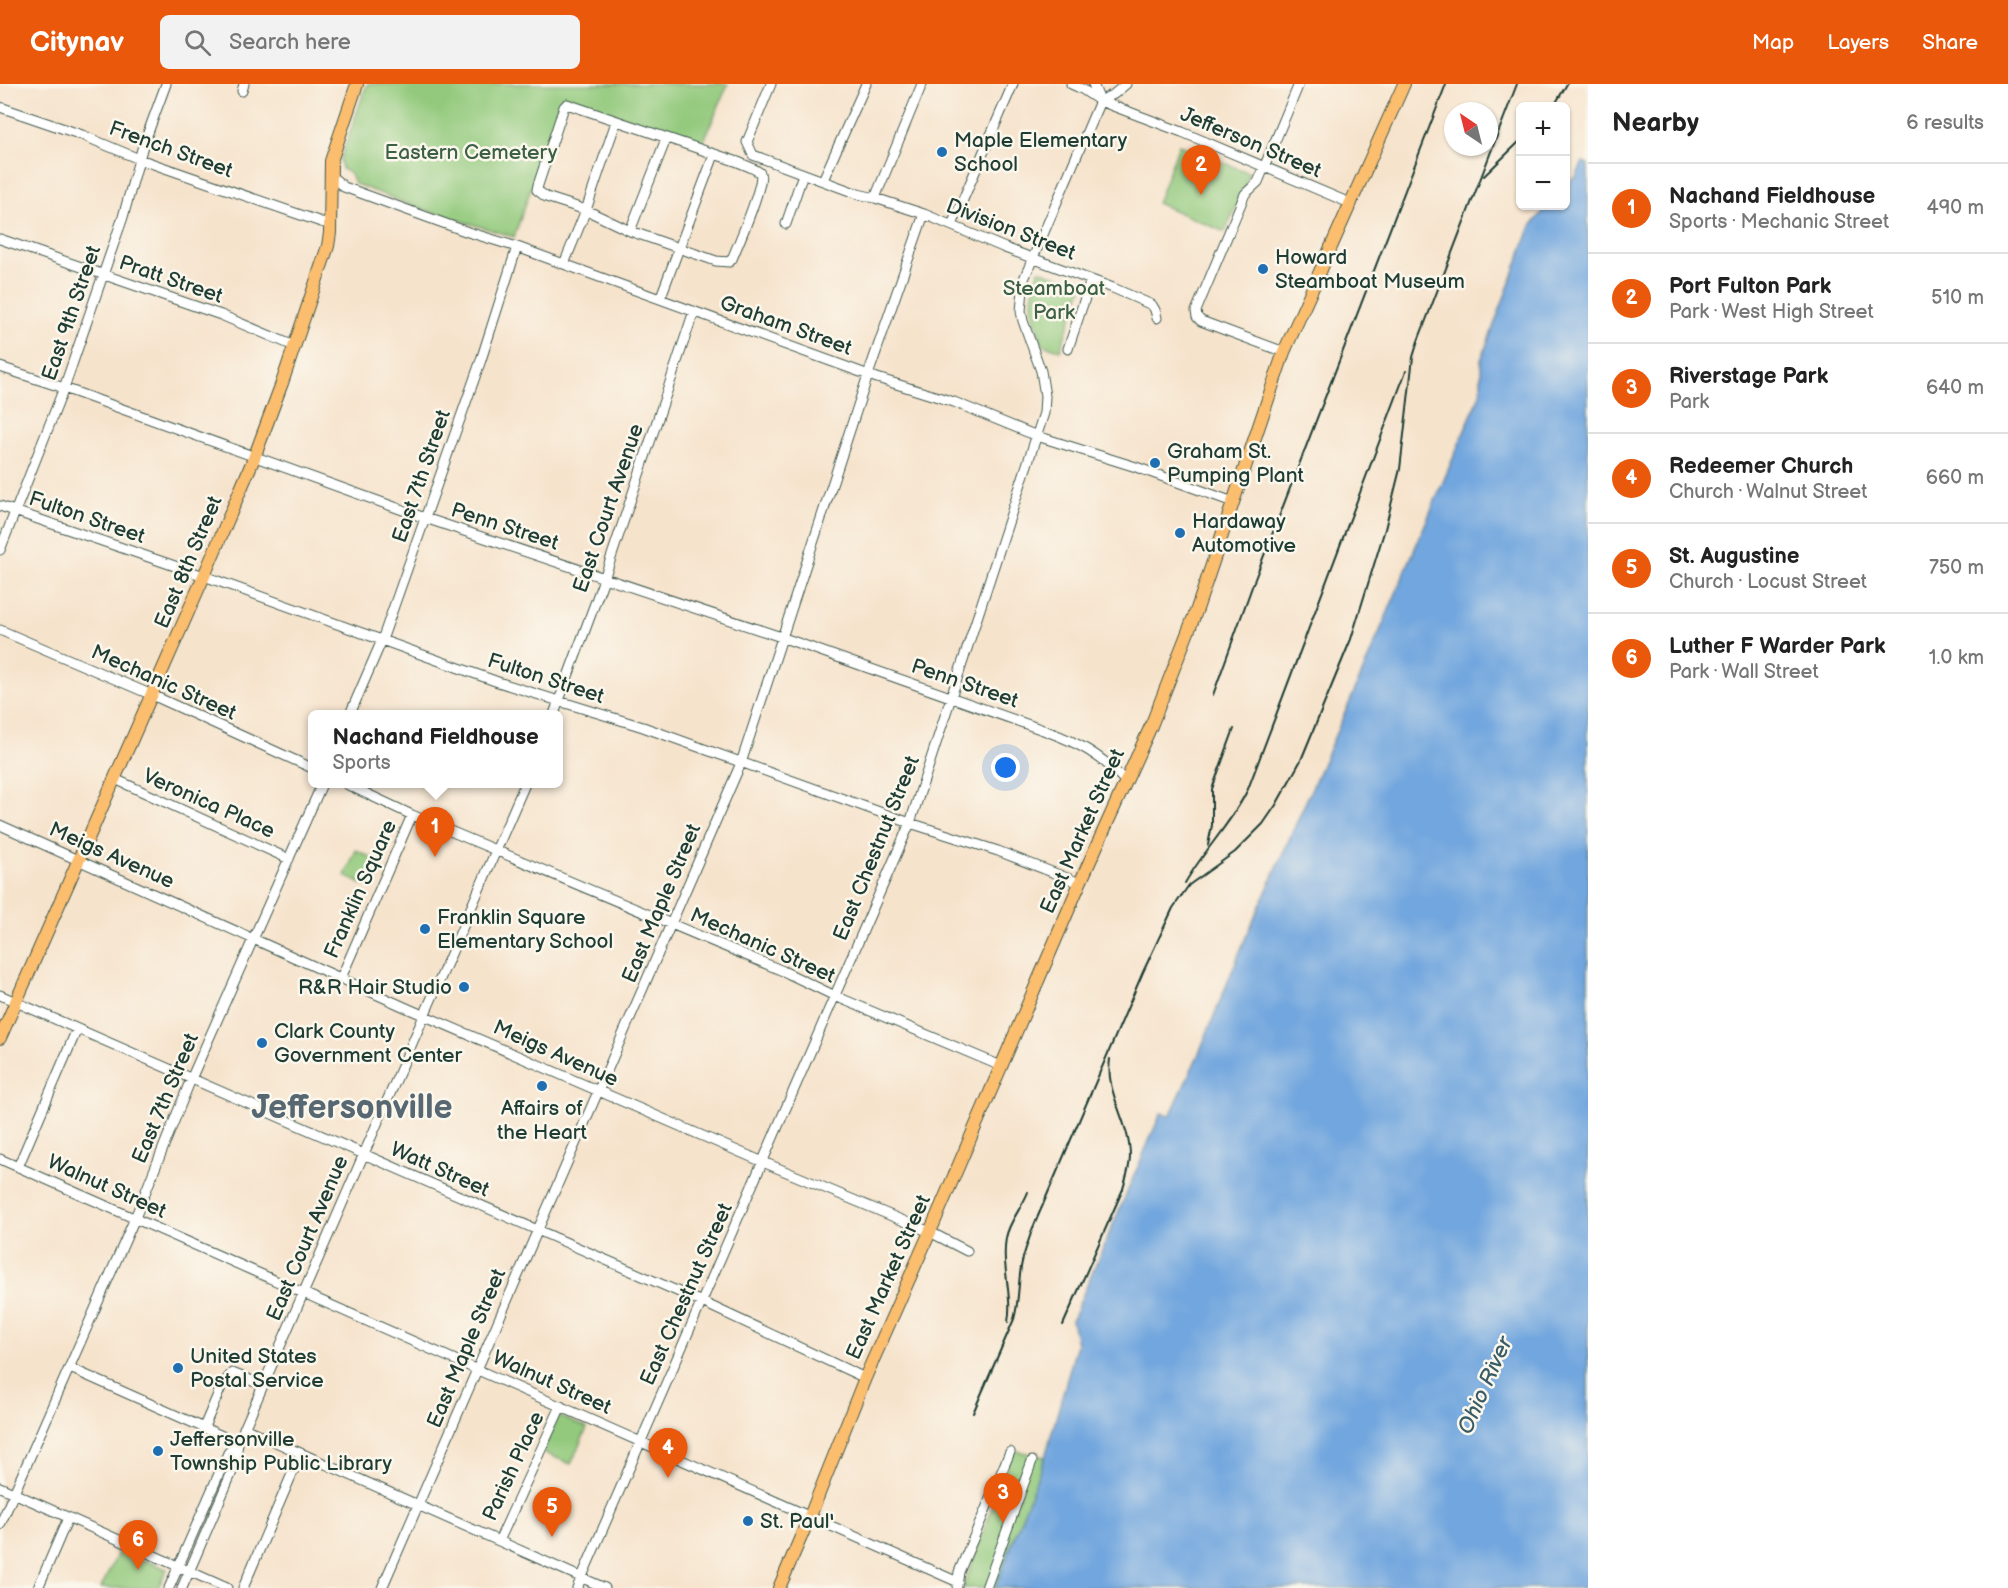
<!DOCTYPE html>
<html lang="en">
<head>
<meta charset="utf-8">
<style>
  :root { --surface:#fff; --page:#f2f2f2; --text:#222; --muted:#767676; --line:#e0e0e0; --accent:#ea580c }
  body { margin:0; font-family:"Balsamiq Sans",sans-serif; background:var(--page); color:var(--text) }
  .controls { position:absolute; right:18px; top:18px; display:grid; overflow:hidden; border-radius:9px; box-shadow:0 2px 4px #0004 }
  .controls button { width:54px; height:54px; display:grid; place-items:center; padding:0; border:0; border-bottom:2px solid var(--line); background:var(--surface); color:var(--text); font:30px sans-serif }
  .compass { position:absolute; left:1444px; top:18px; width:54px; height:54px; border-radius:50%; background:var(--surface); box-shadow:0 2px 4px #0004; rotate:325deg }
  .you { position:absolute; left:1006px; top:684px; width:21px; height:21px; margin:-15px; border:4px solid #fff; border-radius:50%; background:#1a73e8; box-shadow:0 0 0 9px #1a73e833 }
  .badge { display:grid; place-items:center; width:39px; height:39px; border-radius:50%; background:var(--accent); color:#fff; font-size:20px; font-weight:700 }
  .pin { position:absolute; translate:-50% -50px; filter:drop-shadow(0 2px 3px #0008) }
  .pin::after { content:''; position:absolute; top:32px; width:21px; height:18px; background:inherit; clip-path:polygon(0 0,100% 0,50% 100%) }
  .popup { position:absolute; left:308px; top:626px; width:255px; height:78px; box-sizing:border-box; display:grid; place-content:center; border-radius:9px; background:var(--surface); filter:drop-shadow(0 2px 4px #0005); font-size:20px; white-space:nowrap; color:var(--muted) }
  .popup b { font-size:22px; color:var(--text) }
  .popup::after { content:''; position:absolute; left:50%; top:100%; margin-left:-12px; border:12px solid transparent; border-top-color:var(--surface) }
  .list { margin:0; padding:0; list-style:none }
  h2 { display:flex; justify-content:space-between; align-items:center; height:78px; margin:0; padding:0 24px; font-size:26px }
  h2 small { font-size:20px; font-weight:400; color:var(--muted) }
  .list li { display:grid; grid-template-columns:39px 1fr auto; gap:18px; align-items:center; box-sizing:border-box; height:90px; padding:0 24px; border-top:2px solid var(--line) }
  .list b { display:block; font-size:22px; white-space:nowrap }
  .list p { margin:0; font-size:20px; white-space:nowrap; color:var(--muted) }
  .list em { font-size:20px; font-style:normal; color:var(--muted) }
  .icon { flex:none; width:33px; height:33px; fill:none; stroke:currentColor; stroke-width:2; stroke-linecap:round; stroke-linejoin:round }
  .map { position:relative; flex:none; width:1588px; height:1504px; overflow:hidden }
  header { display:flex; align-items:center; gap:36px; box-sizing:border-box; height:84px; padding:0 30px; background:var(--accent); color:#fff }
  header strong { font-size:28px }
  nav { display:flex; gap:33px; margin-inline-start:auto; font-size:21px }
  .search { width:420px; height:54px; background:var(--page); display:flex; align-items:center; gap:15px; box-sizing:border-box; padding:0 21px; border-radius:9px; color:var(--muted); font-size:22px }
  main { display:flex }
  aside { flex:1; background:var(--surface) }
  .map>svg:first-child { display:block }
</style>
</head>
<body>
<header>
<strong>Citynav</strong>
<div class="search"><svg class="icon" aria-label="search" viewBox="0 0 24 24"><circle cx="10" cy="10" r="6"/><path d="M15 15l6 6"/></svg>Search here</div>
<nav><a>Map</a><a>Layers</a><a>Share</a></nav>
</header>
<main>
<div class="map">
<svg width="1588" height="1504" viewBox="0 0 1588 1504">
  <rect width="100%" height="100%" fill="#fbf7ec"/>
  <filter id="ink" filterUnits="userSpaceOnUse"><feTurbulence type="fractalNoise" baseFrequency=".0167" numOctaves="2"/><feDisplacementMap in="SourceGraphic" scale="12" xChannelSelector="R" yChannelSelector="G"/><feConvolveMatrix kernelMatrix="1 2 1 2 8 2 1 2 1" color-interpolation-filters="sRGB"/></filter>
  <filter id="wash" filterUnits="userSpaceOnUse"><feTurbulence type="fractalNoise" baseFrequency=".008" numOctaves="4" result="noise"/><feDisplacementMap in="SourceGraphic" scale="24" xChannelSelector="R" yChannelSelector="G"/><feGaussianBlur stdDeviation="1.35" result="paint"/><feColorMatrix in="noise" values="0 0 0 0 0 0 0 0 0 0 0 0 0 0 0 0 0 1.4 0 .05"/><feComposite in="paint" operator="in"/></filter>
  <g filter="url(#wash)">
    <rect width="100%" height="100%" fill="#f6e3cc"/>
    <path fill="#92c97c" stroke="#588358" stroke-width="1.5" d="M367,0H728L703,59L563,13L514,153L422,125L355,100L349,89L342,85L340,76Z
      M1179,61L1250,89L1225,148L1157,119Z
      M1039,186L1083,201L1060,266L1043,261C1032,230 1027,218 1039,186Z
      M356,766L377,776L366,802L345,792Z
      M558,1332L587,1344L571,1380L547,1370L543,1367Z
      M1013,1366L1045,1373L995,1504H963Z
      M119,1467L167,1485L158,1504H101Z"/>
    <path fill="#71a6de" stroke="#487289" stroke-width="1.5" d="M1583,78L1588,80V1504H995L1045,1373L1077,1260L1072,1236L1161,1029L1170,1032L1199,969L1243,860L1355,606L1481,308V276L1531,142L1548,122H1566C1566,109 1563,99 1576,93Z"/>
  </g>
  <g filter="url(#ink)">
    <g fill="none" stroke-linecap="round" stroke-linejoin="round">
      <g stroke="#3f564b" stroke-width="11">
        <path id="minor" d="M771,0L747,58L753,71L858,110L875,114L924,130L1005,164L1113,204L1152,221L1155,226L1157,234
          M1071,0L1082,5L1100,17L1182,48L1352,120
          M1093,0L1100,17
          M242,7L244,0
          M1100,17L1114,10L1126,0
          M567,20L738,78C744,81 755,84 760,89C766,96 737,163 732,175L729,178L716,177L630,147L586,126L546,113L537,106L538,101L564,23Z
          M0,23L82,51L139,75L321,138L330,140
          M330,91L344,103L468,148L517,163L877,294L954,318L1037,352L1136,383L1233,418
          M823,96L866,0
          M875,114L922,0
          M786,140L803,90
          M952,141L1013,0
          M630,147L666,55
          M0,155L221,231L294,262
          M564,180L586,126L616,38
          M660,215L714,71
          M1068,265L1091,196
          M1284,268L1201,237L1197,233L1196,227L1245,110L1258,98L1299,0
          M0,283L64,304L425,434L781,553L1046,647C1079,659 1101,671 1125,697
          M0,422L204,492L498,598L643,643L910,739L998,767L1080,799
          M0,466L64,304L123,133L142,65L166,0
          M0,546L152,611L312,684
          M350,630L382,556L481,276L517,163
          M554,630L604,495L694,227
          M115,695L289,775
          M346,700L412,731L783,887L835,912L1001,982
          M0,741L409,925L763,1078L930,1148L967,1167
          M341,894L412,731
          M0,911L702,1218L865,1294
          M0,1075L958,1498
          M18,1083L77,945
          M70,1284L238,1359
          M204,1343L222,1301L232,1289L263,1301
          M244,1344L605,1504
          M0,1403L227,1504
          M0,1441L135,1134L191,995L322,700
          M499,1457L561,1322
          M957,1502L959,1488L1010,1368
          M38,1504L68,1434
          M169,1504L228,1369L238,1359
          M182,1504L235,1381L238,1359L525,700
          M243,1504L301,1369
          M382,1504L741,679L868,291L924,130
          M577,1504L910,739L1044,329L1045,312L1041,287L1023,237L1021,227L1024,195L1100,17
          M986,1504L1032,1377"/>
      </g>
      <g stroke="#3f564b" stroke-width="14">
        <path id="major" d="M0,954L204,492L254,374L282,299L328,162L330,149L331,77L357,0
          M779,1504L810,1432L865,1294L930,1148L1080,799L1151,642L1197,525L1284,268L1404,0"/>
      </g>
      <use href="#minor" stroke="#fff" stroke-width="9"/>
      <use href="#major" stroke="#fbbd6e" stroke-width="12"/>
      <path stroke="#1f3d34" stroke-width="2" d="M1554,22L1567,0
        M1484,92L1520,57
        M1213,611L1253,500L1446,0
        M1208,761L1212,741V705L1234,645
        M1185,799C1204,766 1231,740 1248,705L1406,287
        M1008,1238C1013,1211 1001,1183 1006,1154C1009,1137 1022,1124 1028,1108
        M1063,1241L1123,1105C1126,1094 1130,1083 1130,1072C1130,1038 1105,1010 1110,975
        M973,1329L1014,1235C1019,1218 1018,1201 1021,1183C1023,1170 1028,1159 1032,1146L1143,888L1173,824L1189,801L1235,768L1263,740L1276,721L1301,676L1351,555L1385,445L1400,385L1413,273L1418,257L1517,0"/>
    </g>
  </g>
  <g fill="#1f6fb2" stroke="#fbf7ec" stroke-width="2">
    <circle cx="942" cy="68" r="6"/>
    <circle cx="1263" cy="185" r="6"/>
    <circle cx="1155" cy="379" r="6"/>
    <circle cx="1180" cy="449" r="6"/>
    <circle cx="425" cy="845" r="6"/>
    <circle cx="464" cy="903" r="6"/>
    <circle cx="262" cy="959" r="6"/>
    <circle cx="542" cy="1002" r="6"/>
    <circle cx="178" cy="1284" r="6"/>
    <circle cx="158" cy="1367" r="6"/>
    <circle cx="748" cy="1437" r="6"/>
  </g>
  <g text-anchor="middle" stroke-width="5" stroke-linejoin="round" paint-order="stroke">
    <g font-size="21" fill="#1f3d34" stroke="#fbf7ec" text-anchor="start">
      <text x="954" y="63">Maple Elementary<tspan x="954" dy="24">School</tspan></text>
      <text x="1275" y="180">Howard<tspan x="1275" dy="24">Steamboat Museum</tspan></text>
      <text x="1167" y="374">Graham St.<tspan x="1167" dy="24">Pumping Plant</tspan></text>
      <text x="1192" y="444">Hardaway<tspan x="1192" dy="24">Automotive</tspan></text>
      <text x="437" y="840">Franklin Square<tspan x="437" dy="24">Elementary School</tspan></text>
      <text x="452" y="910" text-anchor="end">R&amp;R Hair Studio</text>
      <text x="274" y="954">Clark County<tspan x="274" dy="24">Government Center</tspan></text>
      <text x="542" y="1031" text-anchor="middle">Affairs of<tspan x="542" dy="24">the Heart</tspan></text>
      <text x="190" y="1279">United States<tspan x="190" dy="24">Postal Service</tspan></text>
      <text x="170" y="1362">Jeffersonville<tspan x="170" dy="24">Township Public Library</tspan></text>
      <text x="760" y="1444">St. Paul'</text>
    </g>
    <g font-size="21" fill="#1f3d34" stroke="#fbf7ec">
      <text transform="translate(1251 58) rotate(23)" y="7">Jefferson Street</text>
      <text transform="translate(171 65) rotate(20)" y="7">French Street</text>
      <text transform="translate(1011 145) rotate(21)" y="7">Division Street</text>
      <text transform="translate(171 195) rotate(19)" y="7">Pratt Street</text>
      <text transform="translate(71 229) rotate(-71)" y="7">East 9th Street</text>
      <text transform="translate(786 241) rotate(20)" y="7">Graham Street</text>
      <text transform="translate(421 392) rotate(-71)" y="7">East 7th Street</text>
      <text transform="translate(608 424) rotate(-71)" y="7">East Court Avenue</text>
      <text transform="translate(87 433) rotate(19)" y="7">Fulton Street</text>
      <text transform="translate(505 442) rotate(18)" y="7">Penn Street</text>
      <text transform="translate(188 478) rotate(-67)" y="7">East 8th Street</text>
      <text transform="translate(546 594) rotate(18)" y="7">Fulton Street</text>
      <text transform="translate(164 598) rotate(24)" y="7">Mechanic Street</text>
      <text transform="translate(965 599) rotate(19)" y="7">Penn Street</text>
      <text transform="translate(209 719) rotate(24)" y="7">Veronica Place</text>
      <text transform="translate(1082 747) rotate(-66)" y="7">East Market Street</text>
      <text transform="translate(876 764) rotate(-68)" y="7">East Chestnut Street</text>
      <text transform="translate(112 771) rotate(24)" y="7">Meigs Avenue</text>
      <text transform="translate(360 805) rotate(-66)" y="7">Franklin Square</text>
      <text transform="translate(661 819) rotate(-67)" y="7">East Maple Street</text>
      <text transform="translate(763 861) rotate(24)" y="7">Mechanic Street</text>
      <text transform="translate(556 969) rotate(24)" y="7">Meigs Avenue</text>
      <text transform="translate(165 1014) rotate(-67)" y="7">East 7th Street</text>
      <text transform="translate(440 1085) rotate(24)" y="7">Watt Street</text>
      <text transform="translate(107 1102) rotate(24)" y="7">Walnut Street</text>
      <text transform="translate(307 1154) rotate(-67)" y="7">East Court Avenue</text>
      <text transform="translate(888 1193) rotate(-66)" y="7">East Market Street</text>
      <text transform="translate(686 1210) rotate(-66)" y="7">East Chestnut Street</text>
      <text transform="translate(466 1264) rotate(-67)" y="7">East Maple Street</text>
      <text transform="translate(552 1298) rotate(24)" y="7">Walnut Street</text>
      <text transform="translate(513 1382) rotate(-65)" y="7">Parish Place</text>
    </g>
    <g font-size="21" fill="#3c6046" stroke="#fbf7ec">
      <text x="471" y="75">Eastern Cemetery</text>
      <text x="1054" y="211">Steamboat<tspan x="1054" dy="24">Park</tspan></text>
    </g>
    <g font-size="22" font-style="italic" fill="#385c67" stroke="#fbf7ec">
      <text transform="translate(1484 1301) rotate(-66)" y="8">Ohio River</text>
    </g>
    <g font-size="33" font-weight="bold" fill="#576872" stroke="#fbf7ec">
      <text x="352" y="1034">Jeffersonville</text>
    </g>
  </g>
</svg>
<div class="controls">
<button>+</button>
<button>−</button>
</div>
<svg class="compass" viewBox="-18 -18 36 36"><path d="M0-13l5 13h-10z" fill="#e53935"/><path d="M0 13l5-13h-10z" fill="#767676"/></svg>
<div class="you"></div>
<div class="pin badge" style="left:435px;top:773px">1</div>
<div class="popup"><b>Nachand Fieldhouse</b>Sports</div>
<div class="pin badge" style="left:1201px;top:111px">2</div>
<div class="pin badge" style="left:1003px;top:1439px">3</div>
<div class="pin badge" style="left:668px;top:1394px">4</div>
<div class="pin badge" style="left:552px;top:1453px">5</div>
<div class="pin badge" style="left:138px;top:1486px">6</div>
</div>
<aside>
<h2>Nearby<small>6 results</small></h2>
<ul class="list">
<li><span class="badge">1</span><div><b>Nachand Fieldhouse</b><p>Sports · Mechanic Street</p></div><em>490 m</em></li>
<li><span class="badge">2</span><div><b>Port Fulton Park</b><p>Park · West High Street</p></div><em>510 m</em></li>
<li><span class="badge">3</span><div><b>Riverstage Park</b><p>Park</p></div><em>640 m</em></li>
<li><span class="badge">4</span><div><b>Redeemer Church</b><p>Church · Walnut Street</p></div><em>660 m</em></li>
<li><span class="badge">5</span><div><b>St. Augustine</b><p>Church · Locust Street</p></div><em>750 m</em></li>
<li><span class="badge">6</span><div><b>Luther F Warder Park</b><p>Park · Wall Street</p></div><em>1.0 km</em></li>
</ul>
</aside>
</main>
</body>
</html>
